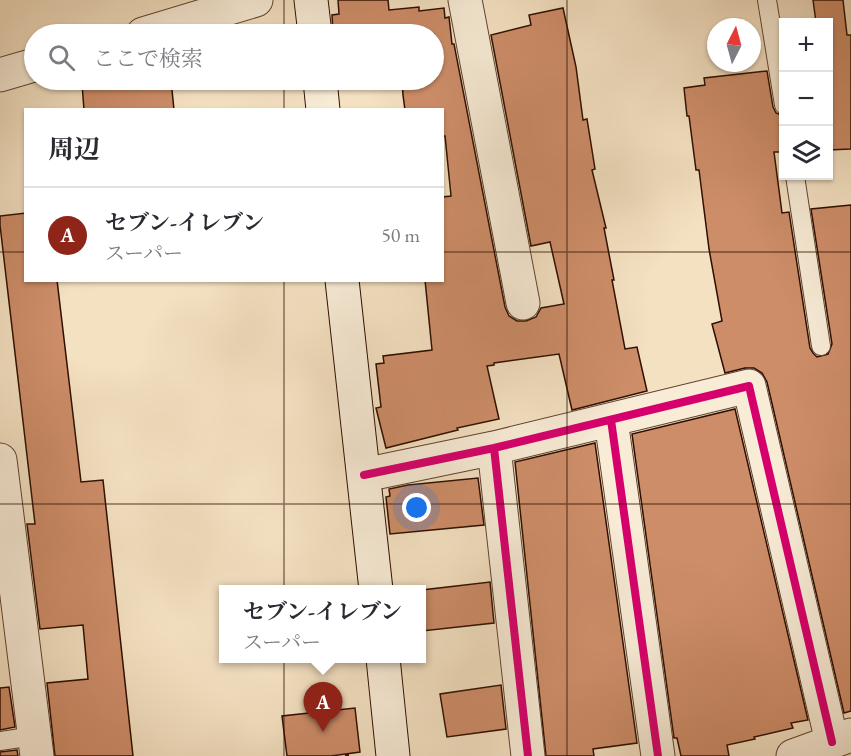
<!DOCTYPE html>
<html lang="ja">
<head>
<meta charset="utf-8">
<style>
  :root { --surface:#fff; --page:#f7f7f7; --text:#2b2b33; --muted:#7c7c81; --line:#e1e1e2; --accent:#8f2418 }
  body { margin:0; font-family:"EB Garamond","Noto Serif JP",serif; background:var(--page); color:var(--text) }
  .controls { position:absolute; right:18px; top:18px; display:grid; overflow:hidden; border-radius:0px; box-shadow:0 2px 4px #0004 }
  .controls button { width:54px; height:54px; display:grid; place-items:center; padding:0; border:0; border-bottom:2px solid var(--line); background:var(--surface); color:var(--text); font:30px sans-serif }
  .compass { position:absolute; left:707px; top:18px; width:54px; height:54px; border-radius:50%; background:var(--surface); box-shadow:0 2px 4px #0004; rotate:6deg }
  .you { position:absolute; left:417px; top:508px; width:21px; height:21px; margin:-15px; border:4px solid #fff; border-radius:50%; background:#1a73e8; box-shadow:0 0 0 9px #1a73e833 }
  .badge { display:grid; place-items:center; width:39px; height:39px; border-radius:50%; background:var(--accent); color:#fff; font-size:20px; font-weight:700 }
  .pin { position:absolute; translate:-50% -50px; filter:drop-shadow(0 2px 3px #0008) }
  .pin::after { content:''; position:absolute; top:32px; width:21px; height:18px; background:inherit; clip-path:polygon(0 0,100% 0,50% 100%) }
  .popup { position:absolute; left:219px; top:585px; width:207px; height:78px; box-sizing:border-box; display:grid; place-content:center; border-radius:0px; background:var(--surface); filter:drop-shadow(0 2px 4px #0005); font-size:20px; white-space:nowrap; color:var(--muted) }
  .popup b { font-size:22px; color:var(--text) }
  .popup::after { content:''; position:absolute; left:50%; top:100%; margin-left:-12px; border:12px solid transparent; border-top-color:var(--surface) }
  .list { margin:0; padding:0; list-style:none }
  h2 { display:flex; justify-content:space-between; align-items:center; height:78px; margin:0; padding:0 24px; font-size:26px }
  h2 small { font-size:20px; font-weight:400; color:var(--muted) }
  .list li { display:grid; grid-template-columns:39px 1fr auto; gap:18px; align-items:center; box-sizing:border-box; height:96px; padding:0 24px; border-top:2px solid var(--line) }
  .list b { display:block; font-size:22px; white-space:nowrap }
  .list p { margin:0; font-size:20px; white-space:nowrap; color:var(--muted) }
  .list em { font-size:20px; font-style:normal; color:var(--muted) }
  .icon { flex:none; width:33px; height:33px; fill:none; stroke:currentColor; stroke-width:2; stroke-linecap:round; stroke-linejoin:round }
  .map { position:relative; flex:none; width:851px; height:756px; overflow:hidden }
  .search { position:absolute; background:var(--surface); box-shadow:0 2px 4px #0004; left:24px; top:24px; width:420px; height:66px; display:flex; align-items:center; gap:15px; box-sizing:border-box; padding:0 21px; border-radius:33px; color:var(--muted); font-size:22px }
  .panel { position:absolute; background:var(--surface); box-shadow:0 2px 4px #0004; left:24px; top:108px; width:420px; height:174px; border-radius:0px }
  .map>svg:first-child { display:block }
</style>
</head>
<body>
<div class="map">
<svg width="851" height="756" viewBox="0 0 851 756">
  <rect width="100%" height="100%" fill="#f4e1c2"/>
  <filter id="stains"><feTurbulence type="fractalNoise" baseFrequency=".00333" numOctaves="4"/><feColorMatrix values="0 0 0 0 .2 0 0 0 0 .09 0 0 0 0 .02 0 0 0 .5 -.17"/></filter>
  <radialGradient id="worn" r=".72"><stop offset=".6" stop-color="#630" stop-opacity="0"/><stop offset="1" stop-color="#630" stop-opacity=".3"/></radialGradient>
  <path fill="#cd8d69" stroke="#2e0e00" stroke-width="1.5" d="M338,0H388L389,10L419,7V11L444,8L445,18L449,17L452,44H454L505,307L509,316L517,321H526L536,317L541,308L564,304L550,242L531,246L491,35L531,25L529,15L563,8L576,67L583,120L587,119L595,169L592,170L606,228H604L614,280H612L625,349L637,347L647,391L572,410L559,354L494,363V365L487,366L499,419L457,428L458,430L386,448L376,408L381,407L376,364L384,363L383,356L432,350L425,280H442V197L451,196L445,136H442V110H405L403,95L402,80H434V34H333L332,15L339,14Z
    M813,0H843L847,35H851V149L828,150V22H816Z
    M767,71L773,107L776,113L783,116V152H774L782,213L789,212L810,348L813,353L817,357L828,354L832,344L811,209L851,205V711L844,713L767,382L762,373L754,368H745L725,373L712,324L722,321L709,249L699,170H696L689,116H687L684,88L705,85L704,78Z
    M146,80H171L174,110H84L82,84Z
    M26,213V280H57L81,482L103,480L133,756H55L47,683L88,679L83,625L40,629L27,524H35L0,225V216Z
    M735,409L808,720L791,723L793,728L754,737L755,739L727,745L729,756H681L677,738H674L632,434Z
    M595,443L637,743L593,749L594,756H546L515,462Z
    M478,478L484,525L390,534L386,497L390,496L389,489L408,485Z
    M490,582L494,623L422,631V590Z
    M501,685L506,729L447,737L440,694Z
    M9,687L15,727L0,730V688Z
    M355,708L360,752L331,756H287L282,716Z
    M17,750L18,756H0V752Z"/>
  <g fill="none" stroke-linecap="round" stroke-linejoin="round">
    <g stroke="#604330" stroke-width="20">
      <path id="lane" d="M767,0L784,105
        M795,176L821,346
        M0,741L34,736"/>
    </g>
    <g stroke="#604330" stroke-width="35">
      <path id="street" d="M465,0L523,303
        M143,34L256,0
        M0,75L34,65
        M611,420L658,756
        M494,448L528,756
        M0,460L37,756
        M364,475L494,448L749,386L832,742
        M793,756L851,735"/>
    </g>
    <g stroke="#2e0e00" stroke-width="35">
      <path id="secondary" d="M311,0L315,34
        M320,80L323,110
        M342,280L376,590
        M383,658L393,756"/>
    </g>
    <path stroke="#2e0e00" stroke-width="4" stroke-dasharray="4.5 3" stroke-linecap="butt" d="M347,754V756"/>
    <use href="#lane" stroke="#f8ecd7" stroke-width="18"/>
    <use href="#street" stroke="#f8ecd7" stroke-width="33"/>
    <use href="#secondary" stroke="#f8ecd7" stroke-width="33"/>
    <g stroke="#f8ecd7" stroke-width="11">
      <path id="cycleway" d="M611,420L658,756
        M494,448L528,756
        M364,475L494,448L749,386L832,742"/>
    </g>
    <use href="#cycleway" stroke="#d6006c" stroke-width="8"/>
  </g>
  <path fill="none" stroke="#2e0e00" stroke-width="1.5" stroke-opacity="0.55" d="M284,0V34M567,0V756M284,80V110M0,252H26M442,252H851M284,280V756M0,504H851"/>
  <rect width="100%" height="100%" filter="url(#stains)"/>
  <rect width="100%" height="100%" fill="url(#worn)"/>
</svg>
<div class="controls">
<button>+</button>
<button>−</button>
<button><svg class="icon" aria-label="layers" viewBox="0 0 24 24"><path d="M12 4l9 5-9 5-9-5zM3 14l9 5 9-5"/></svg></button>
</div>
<svg class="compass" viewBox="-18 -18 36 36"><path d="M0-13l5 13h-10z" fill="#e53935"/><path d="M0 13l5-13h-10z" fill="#7c7c81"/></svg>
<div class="you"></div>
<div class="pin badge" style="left:323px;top:732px">A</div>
<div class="popup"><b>セブン-イレブン</b>スーパー</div>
<div class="search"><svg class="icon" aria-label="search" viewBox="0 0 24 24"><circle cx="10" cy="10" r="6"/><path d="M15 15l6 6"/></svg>ここで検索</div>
<section class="panel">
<h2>周辺<small></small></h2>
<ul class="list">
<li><span class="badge">A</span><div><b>セブン-イレブン</b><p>スーパー</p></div><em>50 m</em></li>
</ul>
</section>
</div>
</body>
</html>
